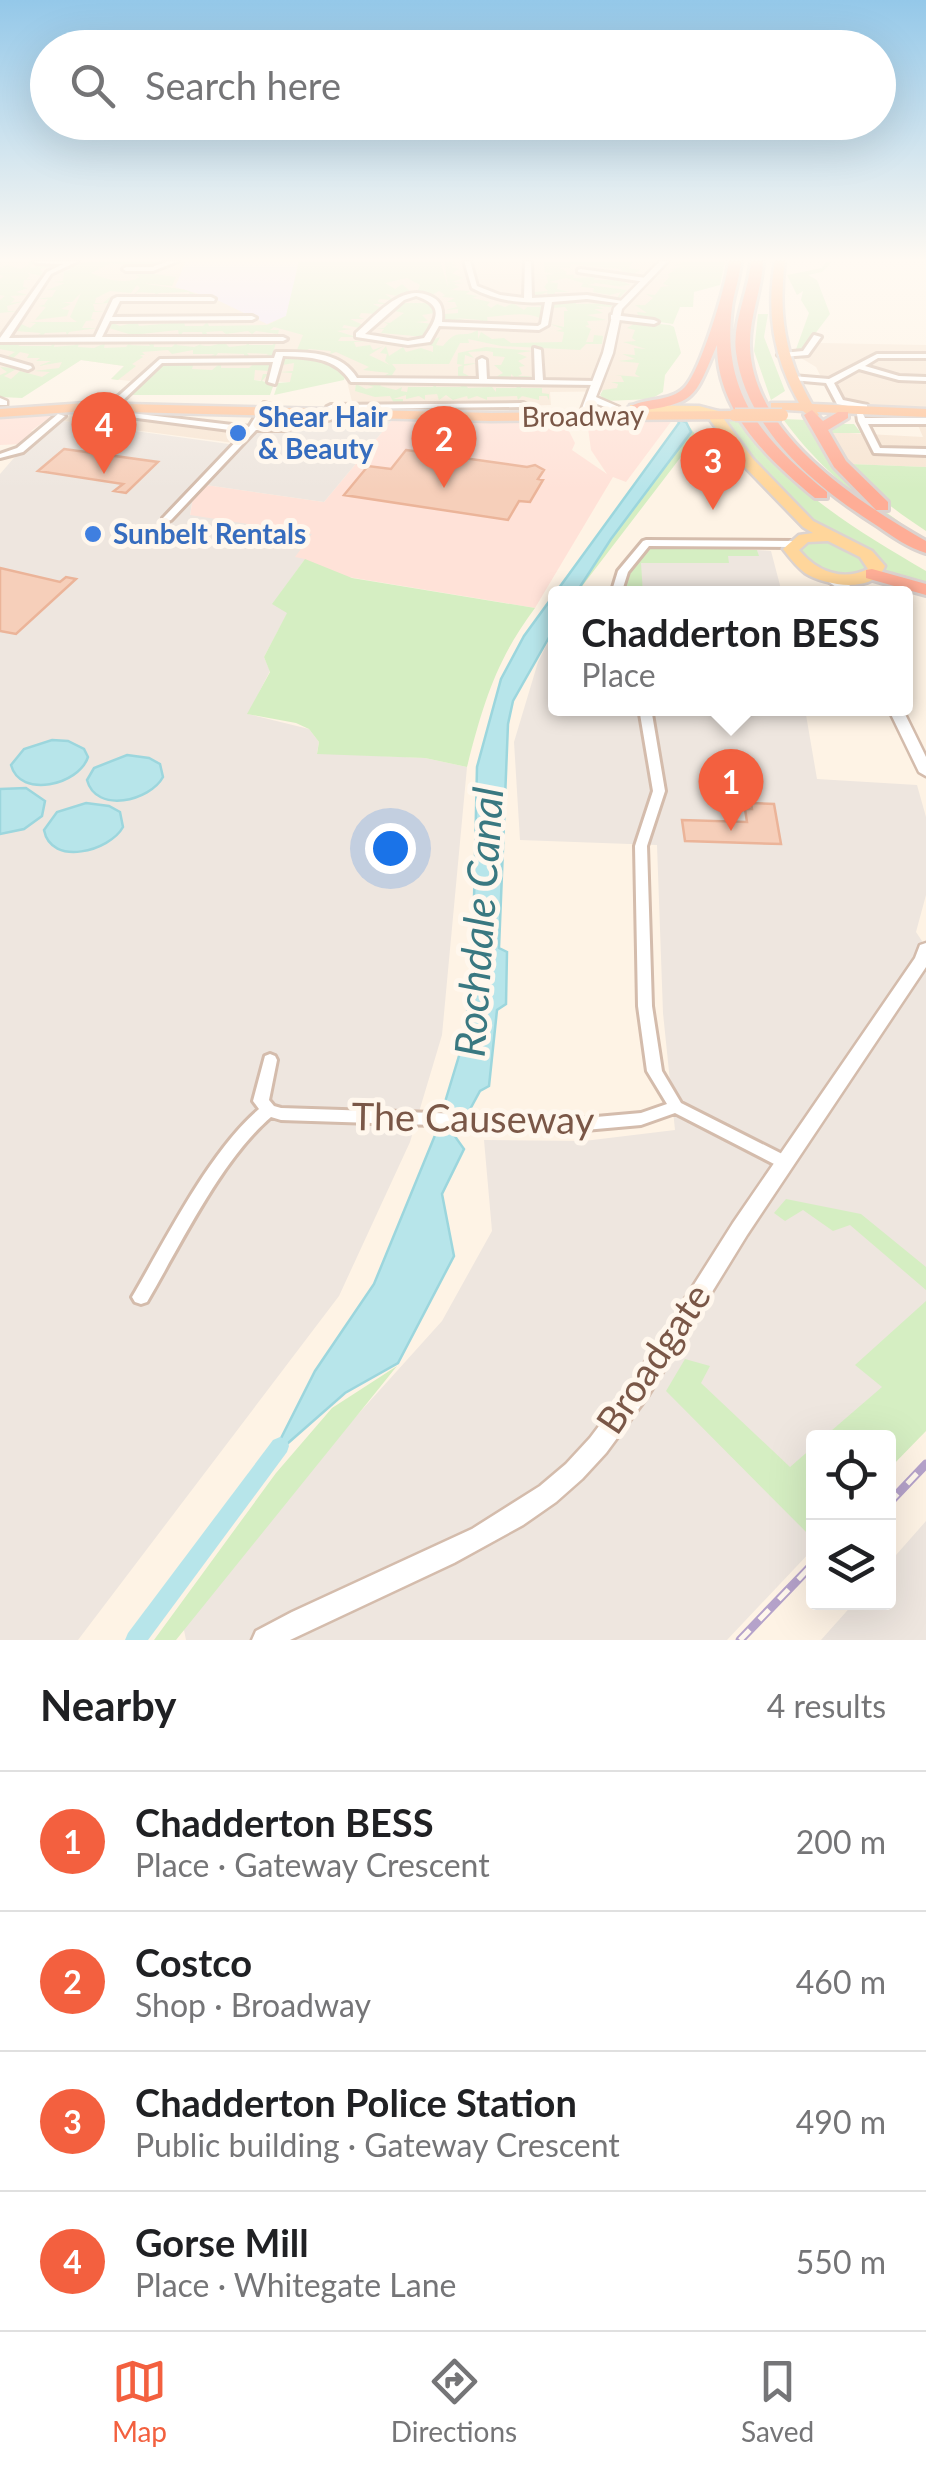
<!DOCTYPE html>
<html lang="en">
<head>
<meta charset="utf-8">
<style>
  :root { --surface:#fff; --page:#f2f2f2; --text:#202124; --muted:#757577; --line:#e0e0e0; --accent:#f3603f }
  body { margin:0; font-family:Lato,sans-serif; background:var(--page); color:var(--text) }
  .controls { position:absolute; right:30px; bottom:30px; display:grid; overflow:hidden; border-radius:10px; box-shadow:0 10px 40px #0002 }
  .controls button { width:90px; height:90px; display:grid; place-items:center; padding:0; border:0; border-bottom:2px solid var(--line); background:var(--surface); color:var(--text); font:50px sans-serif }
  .you { position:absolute; left:390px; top:848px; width:35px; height:35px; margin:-25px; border:8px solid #fff; border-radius:50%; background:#1a73e8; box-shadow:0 0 0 15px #1a73e833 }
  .badge { display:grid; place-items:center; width:65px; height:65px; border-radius:50%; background:var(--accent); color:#fff; font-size:32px; font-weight:700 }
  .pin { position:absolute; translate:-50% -82px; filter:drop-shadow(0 2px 5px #0008) }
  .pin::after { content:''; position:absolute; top:52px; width:35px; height:30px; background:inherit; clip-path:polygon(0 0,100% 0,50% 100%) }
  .popup { position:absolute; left:548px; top:586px; width:365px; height:130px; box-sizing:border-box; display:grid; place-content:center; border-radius:10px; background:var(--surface); filter:drop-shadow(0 2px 8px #0005); font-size:32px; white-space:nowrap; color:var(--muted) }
  .popup b { font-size:38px; color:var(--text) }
  .popup::after { content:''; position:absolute; left:50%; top:100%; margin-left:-20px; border:20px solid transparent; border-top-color:var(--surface) }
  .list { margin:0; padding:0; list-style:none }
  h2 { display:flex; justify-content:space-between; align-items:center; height:130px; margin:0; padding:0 40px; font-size:42px }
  h2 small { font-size:32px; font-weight:400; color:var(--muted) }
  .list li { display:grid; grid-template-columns:65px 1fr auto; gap:30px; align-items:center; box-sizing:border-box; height:140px; padding:0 40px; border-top:2px solid var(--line) }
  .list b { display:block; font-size:38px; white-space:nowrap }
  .list p { margin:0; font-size:32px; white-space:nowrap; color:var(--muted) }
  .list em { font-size:32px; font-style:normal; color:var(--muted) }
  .icon { flex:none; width:55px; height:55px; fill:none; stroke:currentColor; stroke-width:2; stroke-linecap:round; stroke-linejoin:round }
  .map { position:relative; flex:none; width:926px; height:1640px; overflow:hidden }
  .search { position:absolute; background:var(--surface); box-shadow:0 10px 40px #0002; left:30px; right:30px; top:30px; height:110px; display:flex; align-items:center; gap:25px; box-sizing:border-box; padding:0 35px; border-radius:55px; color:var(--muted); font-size:38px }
  .sheet { height:690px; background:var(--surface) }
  nav { display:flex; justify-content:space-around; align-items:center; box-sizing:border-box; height:140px; border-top:2px solid var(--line); background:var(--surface); font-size:28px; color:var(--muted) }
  nav a { display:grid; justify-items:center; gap:5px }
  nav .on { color:var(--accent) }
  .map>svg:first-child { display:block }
</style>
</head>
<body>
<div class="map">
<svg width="926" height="1640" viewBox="0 0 926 1640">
  <rect width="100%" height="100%" fill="#fef3e5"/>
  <path fill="#f7e5d3" d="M0,261H706L656,320L637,391L550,392L551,405L519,406H353L344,369L299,383L254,380L160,384L111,379L124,366L81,360L38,387L0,380Z
    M820,343L926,345V408L845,403L832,378L821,377L816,367L801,358Z
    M74,411L129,412L251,426L234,443L63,421Z
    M917,423L926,424V467L849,464L830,432L923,437Z"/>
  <path fill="#ffe2d8" d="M55,414L31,431L37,433L22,444L0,445V418Z
    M599,418L673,419L626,482L613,477L535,608L342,576L294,557L311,534L190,516L193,497L206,485L324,502L393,419L553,422L569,431L575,443L572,450L607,474L591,450L588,428Z"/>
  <path fill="#eee6df" d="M350,418L393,419L324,502L206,485L193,497L190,515L312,534L295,557L305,559L273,604L288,612L264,657L270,671L248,714L309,729L319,742L317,753L425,758L467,767L442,1035L410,1142L339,1296L78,1640H0V474L13,459L63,421L243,446L258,432Z
    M757,550L771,551L782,593H643L640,562L728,563L727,556H758Z
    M556,626V708L805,709L817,779L917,785L926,817V895L916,932L926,947V1429L889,1469L888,1438H814L813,1549L727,1640H186L183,1625L296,1483L442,1321L492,1231L484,1140L584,1141L675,1130L663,1013L657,845L520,840L514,742L538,662Z
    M926,1521V1640H821L854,1603L888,1602L889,1563Z"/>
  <path fill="#f0e2fb" d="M186,261H300L286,316L267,324L213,298L175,287Z"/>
  <path fill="#d5eec2" d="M91,261H154L160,262L138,267L111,263L91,273C103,278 124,286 140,277L135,275L147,273L176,277L172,286L141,283L186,290L202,297L191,298L189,292L158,293L160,298H155V293L136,292L138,298H131L140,288L137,285L131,293L110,291L96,298L95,303H103L110,297L109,303L93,304L95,311L105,312H93L91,319L95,320L86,321L82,328H97L69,332L67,336L66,332L45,333L41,338H34L41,333L16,331L21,324L30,328L36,323L28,322H77L70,317L81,293L72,302H63L71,304L61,309L69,310L67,316L35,320L46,307L38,306L44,305L48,299H36L52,297L56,290H47L65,283L52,282L63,281L64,272L73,269H62Z
    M299,261H440L448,287L444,261H456L452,264L458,265L451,266L459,269L452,273L463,278L452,282L464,283L454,284L459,287L451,290L470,291L466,294L478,296L472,298L490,302L487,305L491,308L497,304L505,307L513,303L524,310L527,307H542L534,303L543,304L540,318C524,311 506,316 487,317L488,324H482L471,302L480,320L455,318L474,322L444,321L445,314L458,313V309L445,310L457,307L455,302H447L455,298L442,297L445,295L439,291L432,295L417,292L420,285L407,278L385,283L395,289L402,284L411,292L398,296L385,294L394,300L379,299L378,302L389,304H373L383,309L376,314L361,313L359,317L364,319H350L363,325L360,328L344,325L342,328L352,329L337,331L356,337H341L338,341H367L354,342L356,347L370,345L373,350L384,346L369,355L390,365L385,361L387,354L380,353L386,346L389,356L403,347L406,352L421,348L433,352V346L422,344L440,337L436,345L443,346C459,326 461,340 478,330V339L481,332L492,339L504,338L511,343L562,342L564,332L556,331L563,329L550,324L564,327V311H568L565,307L553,308L554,305L576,300V304L614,303L611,307L596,306L604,309H594L603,313L587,315L606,320L587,321L589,325L585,326L591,329L586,342H593L594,335L603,336L602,344H586L580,350L501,346L468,339L469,343H460L449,364H392L396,369L392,375L399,377H382L389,373L363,370L369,367L336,352L330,354L331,351L309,349L302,353L290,352L297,350L303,335L274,327L270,330H279L278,334L256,331L252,334L248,331L226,334L222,331L206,332L209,337H203L202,332H183L179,337H173L179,335L178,330L132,335L109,328L113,323L120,326L137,322L139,326L184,322L185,326H203L207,322L209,326L267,325L286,316Z
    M676,261H725L720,285L694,292L693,307H680L673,324L626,317L638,315L637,312L647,313L635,305H645L653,298L646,294L655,295L661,287L670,286L663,284L670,276L667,275L675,270L670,269L683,267L674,265L683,263Z
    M827,261L831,263L822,272L808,275L817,280L830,314L802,351L795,352L809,313L801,300L803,291L797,295L787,275L822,268Z
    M27,262H34L30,266L34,268L38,262L62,264L40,269L43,272L41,276L28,273L30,276L26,279L34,280H24L23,287L28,288L16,292L28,295L10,296L15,299L11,303L25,301L7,306L8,311H18L0,313V300L5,296L0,295V279L4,276L0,275V268L6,265L21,269L30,264Z
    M534,262L638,261L646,262L632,263L629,268L640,270L631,276L624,275L621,269L571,264L570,268L558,267L567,272L566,275H574L573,278L595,277L594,280H619L631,285L620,286L630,288L596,283L588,285L627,290L618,299L606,298H617L621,292L610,295L593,292L594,288L581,287L583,283L566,278L549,282L558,283L557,289L569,292H555L554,299L543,297L548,296L547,292L534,297V292L548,291L544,287L548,282L546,275L554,274L545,272L544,262Z
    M425,299L435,313L422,315L428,321L416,322L433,324L425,337L381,333L384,329L376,328H384L388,324L383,322L390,323L404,313L391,310L400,303H425Z
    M758,314H768L764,337L785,391L771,400L754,351Z
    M627,321L670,325L674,327L681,353L665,375L663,392L651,399L606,401L600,395L603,390L617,388L618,384L611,382H624L621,376L615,375L640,377L635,374L639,363L618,361L635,359L622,354L635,355L634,348L646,349L623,342L636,341L632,338L635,330L627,328L637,322Z
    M143,341L128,345L150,346L147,341H153L154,347H172L176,343L171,341H184L176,345L194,347L208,341L200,345C213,349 221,341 231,341L225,343L229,347L247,345L243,341H249V345H274L267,341L276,342L272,357L263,356L269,354L247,353L251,358H244V354L218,353L214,358H207L215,354H193V350L172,354L168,350L142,352L145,355H140L143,357L132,364L136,366L118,380L111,379L124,366L81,360L22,398L0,397V375L7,372L0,367L18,368L4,376L11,379L20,371L42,377L50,372L34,371L59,368L62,362L38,366L51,361H36L40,358H27L29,354L20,352L11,360L5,358L15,352L0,349V342H26L18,346H52L48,342H55L54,347L76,345L72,342H79L78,347L94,348L105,343L104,348L126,347L130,342Z
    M486,347L533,351L517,353L527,357L518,361L525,366L519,367L522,374L518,376H534L515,378L511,374V378H494L503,373L494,365H501L505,357L493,356V352L487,351L468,352L474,358L465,355L464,364L478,363L464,366L463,373L471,377L458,378V367L463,365L457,364L458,353Z
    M285,357L330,362L346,372L344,380L274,395L278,383L290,382L292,373L280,372L293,371L294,363L282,365Z
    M194,362L192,369L212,370L218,365L213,362H235L221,364V368H249L255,362L270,364L268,371L255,370L254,380L261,381L263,374H268L262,381L274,384L270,395H127L155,369H161L156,367L159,364Z
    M359,382H386L380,386L396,390L402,387L401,391L407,392L408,387H434L427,382H436V387H461L456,382H463L468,388L492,387L496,392V388H517L512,383H519L521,388H542V393L549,394V400L547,396H539V400L522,396L518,400L517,396L487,397V400L477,396L468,399L467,396L453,400L446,395L439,400L437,394L425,395V400L419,396L406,399V395L393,399H403V403H394L390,396L375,397L355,391L356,384L366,389L374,387Z
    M737,419C787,488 854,529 926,571V586L883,572L884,563C863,540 838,540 816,524C782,497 752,460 726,425L728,420Z
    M783,419L807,420L865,497L926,541C867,505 824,475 783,419Z
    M686,422L709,453L687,449L576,594Z
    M835,424H854L861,433H831L850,464L926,467V531C880,501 854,478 827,429Z
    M812,541C833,541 856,548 868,568C843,583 822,569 801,554L799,549Z
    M649,546L757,550L759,556H728L729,563H641L643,593H621L626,577Z
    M305,559L352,578L535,608C496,660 483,704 467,767L425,758L317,754L319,742L309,729L296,723L247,714L270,672L264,657L287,613L272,604Z
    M786,1199L861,1214L926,1267V1290L850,1225L833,1231L803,1210L785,1221L774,1213Z
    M926,1301V1431L889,1469L888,1438L824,1437L882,1387L855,1365Z
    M685,1359L710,1366L701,1383L790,1467L813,1447V1539L666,1391Z
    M397,1366L176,1640H154L276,1473L332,1408Z"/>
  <path fill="#b7e5ea" stroke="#9cd6dd" stroke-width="2.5" d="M677,419L686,422L691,432L611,539L576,593L556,594V625L513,701L508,724L499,948L507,952L506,1004L497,1010L489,1086L480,1091L468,1113L442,1112L465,1036L473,943L477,767L501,679L524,636L679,423Z
    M52,740L68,741L84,749L88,757C79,785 20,799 11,765L24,749Z
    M127,755L149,758L160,764L163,777C150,801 96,814 87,780L94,768Z
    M26,788L45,801L42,816L24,829L0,834V789Z
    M86,803L109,806L120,812L123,827C110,851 51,867 44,830L57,812Z
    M438,1128H449L464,1149L442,1194L454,1256L398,1363L345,1393L271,1458L315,1371L374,1284Z"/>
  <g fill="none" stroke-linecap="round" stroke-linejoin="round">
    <path fill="#b7e5ea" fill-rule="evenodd" d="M280,1437L287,1440L289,1446L287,1452L148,1640H125L128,1633L273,1440Z"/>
  </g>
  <path fill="#f6cfba" stroke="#ebb499" stroke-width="2.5" d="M64,449L158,462L126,493L114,491L123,484L38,471Z
    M406,450L527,467L535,465L544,470L538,479L543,480L530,502L519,501L508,520L344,495L368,466L391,469Z
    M0,568L60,582L66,577L76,579L16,634L0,631Z
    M751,803L774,804L781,844L685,841L682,820L747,822L745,809H752Z"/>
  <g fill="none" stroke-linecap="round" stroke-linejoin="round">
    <g stroke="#d4bcac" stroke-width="6">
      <path id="minor" d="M34,261H78L51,274L9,338L95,337L113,299L117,297H211L215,299L214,301H120L112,317L252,316L256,318L252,320L110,321L102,337H283L287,339L283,341L0,342V338L47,272L63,264L37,263Z
        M169,261H178L153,271H126L123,269L126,267H152Z
        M464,261H470L477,286L500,295L524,298L525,261H531L532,298L587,295L628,302L624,304L587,299L552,302L548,325L539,330L439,326L430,342L408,345L356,337V333C376,316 401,283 430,296C442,301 443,310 442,322L538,326L541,324L545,302C519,304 495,300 472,288ZM416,296C444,305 438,318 424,338L408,341L365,334L404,300Z
        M580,269L646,278L649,280L646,282L578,272V270Z
        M614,315L654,320L658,322L654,324L611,319V315Z
        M814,335L821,337L808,355L782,357L778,355L782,353L803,351Z
        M534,348L541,350L543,380L595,381L599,383L595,385L354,382H351C336,357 309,357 283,356L275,384L268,382L273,362L162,363L120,403L113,401L160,359L274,358L276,352H279C307,352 341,351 357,378L479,379L478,360L482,358L486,360L487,379L535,380Z
        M877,354H926V358H878L865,366L899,376L926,377V381L899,380L859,369L834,383L843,400L867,405V409H864L837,404L826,383L792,380L788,378L792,376L829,379Z
        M0,357L31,366L32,368L28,370L0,362Z
        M264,403L271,405L260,424H283L350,412L354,414L283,430H256L171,520L168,521L163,518L165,516L245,432L114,415L110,413L114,411L249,427Z
        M523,403L527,405L528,411H522L520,407L331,409L327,407L331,405Z
        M58,414L65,416L23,452L0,458V454L17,448Z
        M857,414H863L865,418H926V424H868L880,448L926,449V455L874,453L858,421Z
        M646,540L793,541L798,544L793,547L649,546L628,572L621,594H611L618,571L643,541Z
        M639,708H651L665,791L647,846L652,1006L662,1071L681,1103L790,1158L792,1162L790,1166L784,1168L778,1166L675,1113L641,1125L585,1130L281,1120L271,1117C221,1160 181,1244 147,1302L141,1304L135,1302L132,1297L135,1292C168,1235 210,1151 259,1109L253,1101L265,1056L270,1054L275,1056L277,1060L269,1100L274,1106L281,1108L585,1118L641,1113L667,1104L647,1071L638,1006L635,846L653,791Z"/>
    </g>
    <g stroke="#d4bcac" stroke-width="5">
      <path id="tertiary" d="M660,261H668L622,309L613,353L596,397L619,407L614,410L594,403L588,418H580L579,416L603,353L614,308Z
        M0,398L7,401V405H0Z
        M833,575L837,576L861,594H846L829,582L827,579Z
        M888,708H902L926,757V776L919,772Z
        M926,943V967L747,1235L648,1396L606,1453L582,1479L556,1502L523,1525L454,1563L290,1640H252L256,1631L292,1612L472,1529L540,1486L566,1464L590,1438L633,1381L733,1223L915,958L920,945Z"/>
    </g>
    <g stroke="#dcd3cf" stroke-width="5">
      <path id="primary" d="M630,405L699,406L718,411L753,459L813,521L872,551L885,566C874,594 826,586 805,573C796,566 790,558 783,549L799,535L813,533L803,527L743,465L708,417L635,412L630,411ZM828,541L860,557L868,569C842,582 816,571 799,550L808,542Z"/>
    </g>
    <g stroke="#dcd3cf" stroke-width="5">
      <path id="trunk" d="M775,261H785C778,313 785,358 812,404L926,409V417L817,412L819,415L812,419L803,411L771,409V403H799C773,357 766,312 775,261Z
        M86,403L491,413L735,411L742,415L735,419L491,421L86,411L0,417V409Z"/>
    </g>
    <g stroke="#dcd3cf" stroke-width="6">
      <path id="motorway" d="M729,261H741C740,277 734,292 732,307C721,394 763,440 827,492V498H815C768,459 717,412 717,345C693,401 697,402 635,412L628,408C644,397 670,403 685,387C701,370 726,286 729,261Z
        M751,261H763C762,290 749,317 750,346C752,434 858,502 926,541V553C909,548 893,537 879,527C817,488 746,430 736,352C732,322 749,291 751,261Z
        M812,410L823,421L838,412H848V418L828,430L846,461L888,502V510H876L834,467L804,415Z
        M872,569L926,584V595L866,578V570Z"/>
    </g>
    <use href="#minor" fill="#fff" fill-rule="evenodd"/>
    <use href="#tertiary" fill="#fff" fill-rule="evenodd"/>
    <use href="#primary" fill="#ffd69b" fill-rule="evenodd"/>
    <use href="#trunk" fill="#fec298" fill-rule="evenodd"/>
    <use href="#motorway" fill="#fead96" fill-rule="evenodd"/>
    <g stroke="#b5a2ca" stroke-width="9">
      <path id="rail" d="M888,1504L926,1464
        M740,1640L814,1563"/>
    </g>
    <use href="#rail" stroke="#fff7ed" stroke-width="5" stroke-dasharray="14" stroke-linecap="butt"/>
    <g stroke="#dcd3cf" stroke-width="15" stroke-linecap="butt">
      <path id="trunk-bridge" d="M735,415H782"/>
    </g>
    <use href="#trunk-bridge" stroke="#fec298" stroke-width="12"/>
  </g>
  <linearGradient id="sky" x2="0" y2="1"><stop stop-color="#94c8e9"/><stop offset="0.53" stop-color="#fffaf3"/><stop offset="1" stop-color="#fffaf3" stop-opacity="0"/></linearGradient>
  <rect width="926" height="490" fill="url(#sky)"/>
  <g fill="#3f7fe0" stroke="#fff7ed" stroke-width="4">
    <circle cx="238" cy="433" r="10"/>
    <circle cx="93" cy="534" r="10"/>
  </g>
  <g text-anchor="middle" stroke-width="10" stroke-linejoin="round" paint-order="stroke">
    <g font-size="28" fill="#7a5747" stroke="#fff7ed">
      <text transform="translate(583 416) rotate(-1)" y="10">Broadway</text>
    </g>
    <g font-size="28" font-weight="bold" fill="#366cbe" stroke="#fff7ed" text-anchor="start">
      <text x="258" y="427">Shear Hair<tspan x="258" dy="32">&amp; Beauty</tspan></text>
      <text x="113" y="544">Sunbelt Rentals</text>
    </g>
    <g font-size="38" fill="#7a5747" stroke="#fff7ed">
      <text transform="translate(473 1119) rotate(1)" y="13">The Causeway</text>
      <text transform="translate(654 1359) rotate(-56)" y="13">Broadgate</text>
    </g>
    <g font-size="42" font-style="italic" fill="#397881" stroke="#fff7ed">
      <text transform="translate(479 922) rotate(-86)" y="15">Rochdale Canal</text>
    </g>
  </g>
</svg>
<div class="controls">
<button><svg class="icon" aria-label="locate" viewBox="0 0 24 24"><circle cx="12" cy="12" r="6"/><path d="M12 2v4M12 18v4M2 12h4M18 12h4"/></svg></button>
<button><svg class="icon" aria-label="layers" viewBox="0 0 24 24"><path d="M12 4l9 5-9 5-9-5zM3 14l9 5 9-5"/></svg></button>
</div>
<div class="you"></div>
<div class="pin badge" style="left:731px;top:831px">1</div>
<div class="popup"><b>Chadderton BESS</b>Place</div>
<div class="pin badge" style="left:444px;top:488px">2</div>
<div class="pin badge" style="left:713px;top:510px">3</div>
<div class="pin badge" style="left:104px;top:474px">4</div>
<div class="search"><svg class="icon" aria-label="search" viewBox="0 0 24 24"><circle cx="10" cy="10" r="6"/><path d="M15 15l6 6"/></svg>Search here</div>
</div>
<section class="sheet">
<h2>Nearby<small>4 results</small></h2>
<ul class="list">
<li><span class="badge">1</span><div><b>Chadderton BESS</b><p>Place · Gateway Crescent</p></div><em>200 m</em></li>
<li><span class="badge">2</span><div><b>Costco</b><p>Shop · Broadway</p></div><em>460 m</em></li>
<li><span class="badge">3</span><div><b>Chadderton Police Station</b><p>Public building · Gateway Crescent</p></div><em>490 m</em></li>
<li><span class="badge">4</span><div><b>Gorse Mill</b><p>Place · Whitegate Lane</p></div><em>550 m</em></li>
</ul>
</section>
<nav>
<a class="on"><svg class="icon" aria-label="map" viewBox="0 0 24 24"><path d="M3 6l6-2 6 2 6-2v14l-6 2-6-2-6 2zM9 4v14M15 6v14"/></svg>Map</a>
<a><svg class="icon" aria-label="directions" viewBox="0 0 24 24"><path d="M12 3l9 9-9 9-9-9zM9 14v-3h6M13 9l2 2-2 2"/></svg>Directions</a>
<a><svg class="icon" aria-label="saved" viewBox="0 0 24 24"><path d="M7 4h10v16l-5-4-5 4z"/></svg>Saved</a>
</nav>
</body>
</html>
